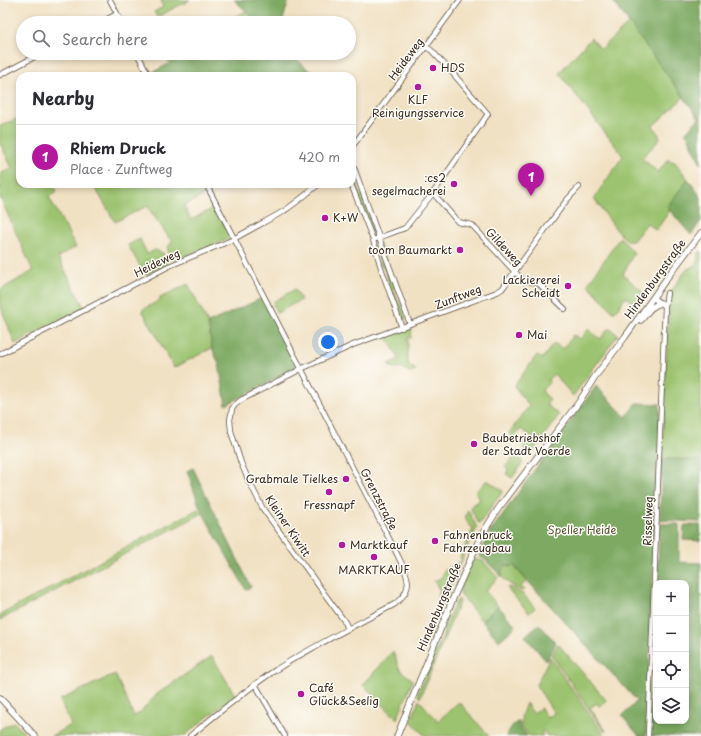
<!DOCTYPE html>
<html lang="en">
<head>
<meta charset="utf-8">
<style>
  :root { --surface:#fff; --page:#f7f7f7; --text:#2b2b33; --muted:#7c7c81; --line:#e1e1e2; --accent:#b5179e }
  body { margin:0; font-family:"Playpen Sans",sans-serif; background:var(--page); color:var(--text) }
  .controls { position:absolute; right:12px; bottom:12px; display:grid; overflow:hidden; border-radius:8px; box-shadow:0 2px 6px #0003 }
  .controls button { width:36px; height:36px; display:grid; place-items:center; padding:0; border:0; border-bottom:1px solid var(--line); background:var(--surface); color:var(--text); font:20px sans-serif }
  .you { position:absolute; left:328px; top:342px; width:14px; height:14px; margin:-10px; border:3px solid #fff; border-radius:50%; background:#1a73e8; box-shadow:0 0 0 6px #1a73e833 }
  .badge { display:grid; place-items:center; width:26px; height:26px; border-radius:50%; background:var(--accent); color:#fff; font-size:13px; font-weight:700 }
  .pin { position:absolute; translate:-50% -33px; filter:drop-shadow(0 1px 2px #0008) }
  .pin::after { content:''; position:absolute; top:21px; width:14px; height:12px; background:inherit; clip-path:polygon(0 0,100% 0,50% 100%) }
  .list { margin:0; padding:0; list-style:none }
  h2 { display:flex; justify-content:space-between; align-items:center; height:52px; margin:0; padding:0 16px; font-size:17px }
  h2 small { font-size:13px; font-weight:400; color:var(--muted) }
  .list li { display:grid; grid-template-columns:26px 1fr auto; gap:12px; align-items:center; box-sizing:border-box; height:64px; padding:0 16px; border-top:1px solid var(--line) }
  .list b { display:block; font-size:15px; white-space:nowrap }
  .list p { margin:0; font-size:13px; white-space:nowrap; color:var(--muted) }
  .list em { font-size:13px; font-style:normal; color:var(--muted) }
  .icon { flex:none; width:22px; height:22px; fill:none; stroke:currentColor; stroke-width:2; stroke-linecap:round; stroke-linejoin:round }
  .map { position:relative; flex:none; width:701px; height:736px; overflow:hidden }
  .search { position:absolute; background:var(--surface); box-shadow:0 2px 6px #0003; left:16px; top:16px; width:340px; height:44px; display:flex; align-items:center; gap:10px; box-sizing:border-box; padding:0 14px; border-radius:22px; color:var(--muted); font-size:15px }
  .panel { position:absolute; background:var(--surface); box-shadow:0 2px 6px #0003; left:16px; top:72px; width:340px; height:116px; border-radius:12px }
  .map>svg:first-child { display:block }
</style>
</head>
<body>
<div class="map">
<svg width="701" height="736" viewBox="0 0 701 736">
  <rect width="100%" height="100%" fill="#fdfcf7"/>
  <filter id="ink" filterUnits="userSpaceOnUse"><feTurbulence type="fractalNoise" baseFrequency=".025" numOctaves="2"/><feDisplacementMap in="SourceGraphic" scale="8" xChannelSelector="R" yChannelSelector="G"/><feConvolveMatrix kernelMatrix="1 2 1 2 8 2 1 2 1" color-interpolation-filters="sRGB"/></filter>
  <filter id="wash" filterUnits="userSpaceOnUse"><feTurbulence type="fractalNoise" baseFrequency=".012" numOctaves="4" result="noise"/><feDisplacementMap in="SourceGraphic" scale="16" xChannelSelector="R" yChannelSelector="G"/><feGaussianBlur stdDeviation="0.9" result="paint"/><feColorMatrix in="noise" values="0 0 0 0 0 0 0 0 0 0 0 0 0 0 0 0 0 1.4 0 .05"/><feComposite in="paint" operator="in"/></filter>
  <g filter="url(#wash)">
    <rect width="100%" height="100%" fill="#f1e1c3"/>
    <path fill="#9cc36f" stroke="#6c7646" d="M161,0H190L157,17L154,12L163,7Z
      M246,11L255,20L249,23H222Z
      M629,23L684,97L653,126L658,132L660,139L642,158L658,172L668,160L675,162L688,179L668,207L670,211L656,230L647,223L633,241C630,241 630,241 627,240C618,235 601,208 594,198L623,156L559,73L591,38L601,49Z
      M165,53H190L170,64Z
      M19,118L20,120V184H53L57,191L49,197L76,247L58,257L84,307L15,344L0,305V290L33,271L0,197V174L12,168L0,143V126Z
      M352,165L356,177L355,178L361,196L363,197L375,232L371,233L352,183Z
      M93,184H203L208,193L184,206L191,220L215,207L231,238L173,261L167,248L172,242L147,206L115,222Z
      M620,237L634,253L623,274L646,295L637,307L626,297L614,313L588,284Z
      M140,239L147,254L155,250L163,253L168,264L145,275L128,245Z
      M380,245L395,287L394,289C396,294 397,301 402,305L406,319L401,320L387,282L388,280L384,268L382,267L376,246Z
      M701,251V460L662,459L669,294L687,269C695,266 698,263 698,254Z
      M188,284L208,323L212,348L174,368L142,310L160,300V298Z
      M295,289L301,300L277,313L273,304L274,303L273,302Z
      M412,327L411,338H408V363L410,366L416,370L411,373L404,369L390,367L388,364L399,359L387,337Z
      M609,328L618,335L573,396L554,374L548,380L549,383L542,390L545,395L550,399L546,404L559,415L530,455L523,448L531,436L521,429L514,438L509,433L529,406L514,386L537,355L542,359L554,343L563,349L573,335L581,339L588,329L600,339Z
      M517,454L523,463L512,478L506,474L508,470L505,467Z
      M487,480L503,491L480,523L479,522L478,523L470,507L474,503L476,504L480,498L475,492Z
      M198,509L201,514L0,620V615Z
      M468,510L477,528L468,545L445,601L436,619V617L433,613L439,603L438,593L440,591L434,581L441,578L445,570L462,561L460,557L473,529C467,522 463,520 468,510Z
      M474,559L483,561L498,578L485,591L498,606L482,621L460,594V590L472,560Z
      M512,564L527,581L521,586L524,590L521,591L507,582L501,576L503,574L501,572L506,565Z
      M510,587L524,595L535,608L529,613L507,588Z
      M457,600H460L420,698L418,696V692L435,652L443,636L445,624Z
      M558,644L606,700L600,707L597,703L590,708L606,731L605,732L552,656V654Z
      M393,651L400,670L413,680L397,719L363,685Z
      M212,656L235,695L184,736H96L95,734L91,736H51L71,725L60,700L115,674L134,716L140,713L157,694Z
      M550,657L605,736H547L543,731L541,732L543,736H529C518,721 520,720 526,703L533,713L541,708L547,718L554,713L536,685Z
      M419,700L438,721L459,702L489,736H425L411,721Z
      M14,722L27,736H0V729Z"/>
    <path fill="#7da962" stroke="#5c6a40" d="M234,0H289L282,23H249L255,19Z
      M612,0H701V164L688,136L685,133L699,118Z
      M190,53H290L315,76H155L153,72Z
      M688,179L701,197V221L691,235L667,207Z
      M262,298L296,363L294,369L226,405L219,364L212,348L208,323Z
      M596,386L626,417L636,403L660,404L646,736H639L622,716L637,701L513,565L510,567L506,565L501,572L503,574L501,576L484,559L479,556L490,532L528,479Z
      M662,459L701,460V522L660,520Z
      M193,468L251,587L246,590L200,508L187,471Z
      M660,524H678L679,525V562L701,563L700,595H701V736H649L656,614V721H686V583H657Z
      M685,525H700L701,541L683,540L684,526Z
      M498,606L516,626L499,641L482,621Z
      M539,624L556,643L546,661L525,636Z
      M517,722H519L522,729L527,736H506L512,726Z"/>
  </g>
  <g filter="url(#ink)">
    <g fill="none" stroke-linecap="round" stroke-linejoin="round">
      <g stroke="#564537" stroke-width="6">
        <path id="minor" d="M110,0L122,23
          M100,23L117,14
          M137,53L149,76
          M0,75L42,53
          M352,147L460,0
          M352,162L410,324
          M351,184L373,240L381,268L402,328
          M433,193L458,222L472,225L514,271L523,280L538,283L565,309
          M373,240L405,228L433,193L488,114L449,69L431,50L426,47
          M653,298L665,306L667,293
          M0,354L169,266L232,240C249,230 267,221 284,211C296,203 308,193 319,184
          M348,629L345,622L263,509L248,479L241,463L235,444L231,431L230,420L232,409L235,405L241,400L301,369L353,345L497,292L502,289L566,201L579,187
          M255,684L285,736
          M190,736C218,713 247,689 277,669C315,645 356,625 395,604C416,587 407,575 398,556L206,184
          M648,736L665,306"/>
      </g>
      <g stroke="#564537" stroke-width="7">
        <path id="major" d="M641,320C648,312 650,306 661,303
          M0,698L35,736
          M397,736L454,596L481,536L498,509L579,402L594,378L625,337L669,275L701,233"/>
      </g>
      <use href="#minor" stroke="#fff" stroke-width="4.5"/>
      <use href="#major" stroke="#fff" stroke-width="5.5"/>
    </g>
  </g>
  <g fill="#b5179e" stroke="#fdfcf7" stroke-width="1.5">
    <circle cx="433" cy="68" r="4"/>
    <circle cx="418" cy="87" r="4"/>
    <circle cx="454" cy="184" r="4"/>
    <circle cx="325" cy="218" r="4"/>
    <circle cx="460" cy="250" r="4"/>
    <circle cx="568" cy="286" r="4"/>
    <circle cx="519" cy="335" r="4"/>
    <circle cx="474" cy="444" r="4"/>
    <circle cx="346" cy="479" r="4"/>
    <circle cx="329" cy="492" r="4"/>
    <circle cx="435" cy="541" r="4"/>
    <circle cx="342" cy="545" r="4"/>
    <circle cx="374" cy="557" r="4"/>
    <circle cx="301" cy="694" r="4"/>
  </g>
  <g text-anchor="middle" stroke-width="3" stroke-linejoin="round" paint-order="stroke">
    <g font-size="11" fill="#3b2a1e" stroke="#fdfcf7">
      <text transform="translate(406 59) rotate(-53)" y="4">Heideweg</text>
      <text transform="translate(504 247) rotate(47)" y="4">Gildeweg</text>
      <text transform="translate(157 263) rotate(-26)" y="4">Heideweg</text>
      <text transform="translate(655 279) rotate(-54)" y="4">Hindenburgstraße</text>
      <text transform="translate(458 297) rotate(-21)" y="4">Zunftweg</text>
      <text transform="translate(379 499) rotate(63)" y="4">Grenzstraße</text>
      <text transform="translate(648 521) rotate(-88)" y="4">Risselweg</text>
      <text transform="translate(288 526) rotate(56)" y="4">Kleiner Kiwitt</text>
      <text transform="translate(439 607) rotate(-67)" y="4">Hindenburgstraße</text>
    </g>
    <g font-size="11" fill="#3b2a1e" stroke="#fdfcf7" text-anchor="start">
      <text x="441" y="72">HDS</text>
      <text x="418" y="104" text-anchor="middle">KLF<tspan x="418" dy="13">Reinigungsservice</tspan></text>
      <text x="446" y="182" text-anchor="end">:cs2<tspan x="446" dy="13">segelmacherei</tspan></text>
      <text x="333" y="222">K+W</text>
      <text x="452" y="254" text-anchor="end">toom Baumarkt</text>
      <text x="560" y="284" text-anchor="end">Lackiererei<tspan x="560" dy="13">Scheidt</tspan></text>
      <text x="527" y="339">Mai</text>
      <text x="482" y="442">Baubetriebshof<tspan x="482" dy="13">der Stadt Voerde</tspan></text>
      <text x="338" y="483" text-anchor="end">Grabmale Tielkes</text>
      <text x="329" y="509" text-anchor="middle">Fressnapf</text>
      <text x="443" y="539">Fahnenbruck<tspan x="443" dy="13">Fahrzeugbau</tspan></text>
      <text x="350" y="549">Marktkauf</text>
      <text x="374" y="574" text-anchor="middle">MARKTKAUF</text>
      <text x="309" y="692">Café<tspan x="309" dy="13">Glück&amp;Seelig</tspan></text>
    </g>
    <g font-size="11" fill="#585836" stroke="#fdfcf7">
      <text x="582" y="534">Speller Heide</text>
    </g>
  </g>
</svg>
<div class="controls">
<button>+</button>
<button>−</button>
<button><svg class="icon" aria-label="locate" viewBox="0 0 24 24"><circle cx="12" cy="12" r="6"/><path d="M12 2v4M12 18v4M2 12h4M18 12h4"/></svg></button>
<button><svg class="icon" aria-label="layers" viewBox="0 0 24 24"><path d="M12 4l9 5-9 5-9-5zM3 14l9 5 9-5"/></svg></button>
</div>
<div class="you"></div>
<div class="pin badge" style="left:531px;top:196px">1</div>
<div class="search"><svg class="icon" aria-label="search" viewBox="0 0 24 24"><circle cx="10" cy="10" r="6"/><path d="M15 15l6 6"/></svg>Search here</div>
<section class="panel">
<h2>Nearby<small></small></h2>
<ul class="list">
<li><span class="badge">1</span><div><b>Rhiem Druck</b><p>Place · Zunftweg</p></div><em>420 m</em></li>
</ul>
</section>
</div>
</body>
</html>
